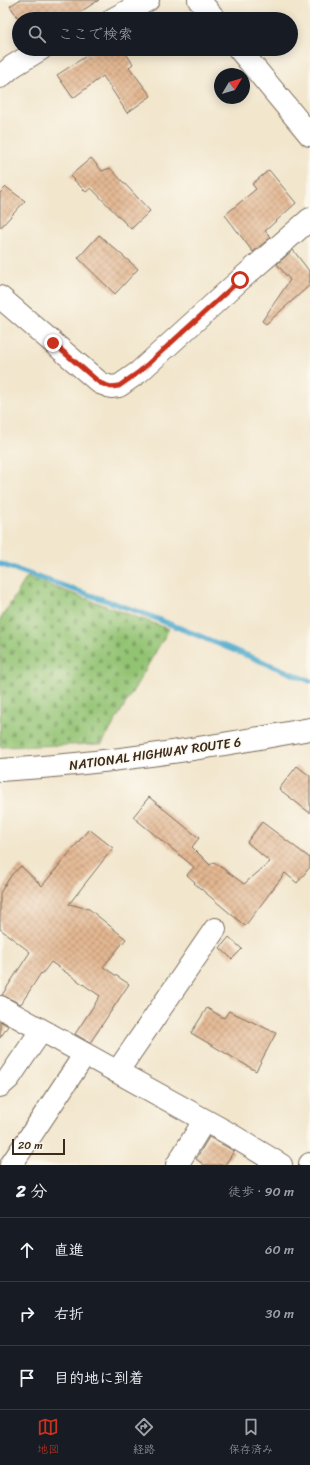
<!DOCTYPE html>
<html lang="ja">
<head>
<meta charset="utf-8">
<style>
  :root { --surface:#171b24; --page:#242831; --text:#f1f3f6; --muted:#9ea1a6; --line:#363941; --accent:#c8321e }
  body { margin:0; font-family:Sriracha,"Klee One",sans-serif; background:var(--page); color:var(--text) }
  .compass { position:absolute; left:214px; top:68px; width:36px; height:36px; border-radius:50%; background:var(--surface); box-shadow:0 2px 10px #0003; rotate:52deg }
  .scale { position:absolute; left:12px; bottom:10px; width:53px; box-sizing:border-box; padding-left:4px; border:2px solid #3b2a1e; border-top:0; font-size:11px; line-height:14px; white-space:nowrap; color:#3b2a1e; -webkit-text-stroke:3px #fbf7ec; paint-order:stroke }
  .stop { position:absolute; width:12px; height:12px; margin:-9px; border:3px solid #c8321e; border-radius:50%; background:#fff }
  .stop.end { background:#c8321e; border-color:#fff; box-shadow:0 1px 4px #0008 }
  .list { margin:0; padding:0; list-style:none }
  h2 { display:flex; justify-content:space-between; align-items:center; height:52px; margin:0; padding:0 16px; font-size:17px }
  h2 small { font-size:13px; font-weight:400; color:var(--muted) }
  .list li { display:grid; grid-template-columns:26px 1fr auto; gap:12px; align-items:center; box-sizing:border-box; height:64px; padding:0 16px; border-top:1px solid var(--line) }
  .list b { display:block; font-size:15px; white-space:nowrap }
  .list em { font-size:13px; font-style:normal; color:var(--muted) }
  .icon { flex:none; width:22px; height:22px; fill:none; stroke:currentColor; stroke-width:2; stroke-linecap:round; stroke-linejoin:round }
  .map { position:relative; flex:none; width:310px; height:1165px; overflow:hidden }
  .search { position:absolute; background:var(--surface); box-shadow:0 2px 10px #0003; left:12px; right:12px; top:12px; height:44px; display:flex; align-items:center; gap:10px; box-sizing:border-box; padding:0 14px; border-radius:22px; color:var(--muted); font-size:15px }
  .sheet { height:244px; background:var(--surface) }
  nav { display:flex; justify-content:space-around; align-items:center; box-sizing:border-box; height:56px; border-top:1px solid var(--line); background:var(--surface); font-size:11px; color:var(--muted) }
  nav a { display:grid; justify-items:center; gap:2px }
  nav .on { color:var(--accent) }
  .map>svg:first-child { display:block }
</style>
</head>
<body>
<div class="map">
<svg width="310" height="1165" viewBox="0 0 310 1165">
  <defs>
    <pattern id="cemetery-stones" width="16" height="16" patternUnits="userSpaceOnUse"><rect width="16" height="16" fill="#92c372"/><path d="M2 7V4a2 2 0 0 1 4 0v3zM10 15v-3a2 2 0 0 1 4 0v3z" fill="#789f5d"/></pattern>
    <pattern id="building-cross-hatch" width="8" height="8" patternUnits="userSpaceOnUse"><rect width="8" height="8" fill="#e3b792"/><path d="M0 0l8 8M0 8l8-8" fill="none" stroke="#b99577"/></pattern>
  </defs>
  <rect width="100%" height="100%" fill="#fbf7ec"/>
  <filter id="ink" filterUnits="userSpaceOnUse"><feTurbulence type="fractalNoise" baseFrequency=".025" numOctaves="2"/><feDisplacementMap in="SourceGraphic" scale="8" xChannelSelector="R" yChannelSelector="G"/><feConvolveMatrix kernelMatrix="1 2 1 2 8 2 1 2 1" color-interpolation-filters="sRGB"/></filter>
  <filter id="wash" filterUnits="userSpaceOnUse"><feTurbulence type="fractalNoise" baseFrequency=".012" numOctaves="4" result="noise"/><feDisplacementMap in="SourceGraphic" scale="16" xChannelSelector="R" yChannelSelector="G"/><feGaussianBlur stdDeviation="0.9" result="paint"/><feColorMatrix in="noise" values="0 0 0 0 0 0 0 0 0 0 0 0 0 0 0 0 0 1.4 0 .05"/><feComposite in="paint" operator="in"/></filter>
  <g filter="url(#wash)">
    <rect width="100%" height="100%" fill="#f2e6cd"/>
    <path fill="url(#cemetery-stones)" stroke="#667648" d="M27,577L169,629L102,744L0,747V620Z"/>
    <g fill="none" stroke-linecap="round" stroke-linejoin="round">
      <path stroke="#4faacd" stroke-width="5.5" d="M0,564L145,614L310,681"/>
    </g>
    <g id="blocks">
      <path fill="url(#building-cross-hatch)" d="M19,0H99L69,19H19L10,6Z
        M97,49H123L133,64L129,67L151,96L127,113L103,76L73,98L57,75Z
        M91,158L102,171L110,168L150,211L131,229L91,188L86,192L70,176Z
        M269,170L296,203L265,231L271,237L253,252L225,215L256,189L252,184Z
        M6,187L25,201L0,228V193Z
        M99,235L138,269L115,294L78,258Z
        M293,250L310,272V285L266,324L262,321L290,280L277,264Z
        M297,766L310,776V813L279,789Z
        M149,797L199,838L192,847L210,865L214,862L244,884L270,862L247,842L262,822L310,858V867L297,883L285,873L245,926L194,883L195,882L187,875L194,867L133,817Z
        M89,829L113,848L69,904L89,909L126,939L103,967L129,984L90,1043L75,1034L100,996L51,962L42,974L41,973L21,1004L2,995L30,952L0,929V893L12,874L21,866L42,886Z
        M229,937L242,949L232,959L220,948Z
        M207,1008L224,1018L229,1011L276,1033L256,1071L191,1033Z
        M0,1021L8,1026L0,1038Z
        M209,1137L234,1151L225,1165H204L196,1159Z"/>
    </g>
  </g>
  <g filter="url(#ink)">
    <use href="#blocks" fill-opacity="0" stroke="#7b6c5b" stroke-width="1"/>
    <g fill="none" stroke-linecap="round" stroke-linejoin="round">
      <g stroke="#7b6c5b" stroke-width="24">
        <path id="minor" d="M199,0L215,19
          M113,19L148,0
          M239,49L310,135
          M0,77L13,66L41,49
          M0,297L100,383L111,387L119,386L139,372L240,280L310,219
          M0,1007L228,1133L281,1165
          M117,1072L215,929
          M0,1086L9,1078L41,1031
          M11,1165L85,1054
          M177,1165L204,1121
          M310,1165V1164"/>
      </g>
      <g stroke="#7b6c5b" stroke-width="24">
        <path id="highway" d="M0,770C105,764 207,748 310,729"/>
      </g>
      <use href="#minor" stroke="#fff" stroke-width="22"/>
      <use href="#highway" stroke="#fff" stroke-width="22"/>
    </g>
  </g>
  <g fill="none" stroke-linecap="round" stroke-linejoin="round" filter="url(#ink)">
    <path stroke="#c8321e" stroke-width="5" d="M53,343L100,383L111,387L119,386L139,372L240,280"/>
  </g>
  <g text-anchor="middle" stroke-width="3" stroke-linejoin="round" paint-order="stroke">
    <g font-size="13" fill="#3b2a1e" stroke="#fbf7ec">
      <text transform="translate(155 753) rotate(-8)" y="5">NATIONAL HIGHWAY ROUTE 6</text>
    </g>
  </g>
</svg>
<svg class="compass" viewBox="-18 -18 36 36"><path d="M0-13l5 13h-10z" fill="#e53935"/><path d="M0 13l5-13h-10z" fill="#9ea1a6"/></svg>
<div class="scale">20 m</div>
<div class="stop" style="left:240px;top:280px"></div>
<div class="stop end" style="left:53px;top:343px"></div>
<div class="search"><svg class="icon" aria-label="search" viewBox="0 0 24 24"><circle cx="10" cy="10" r="6"/><path d="M15 15l6 6"/></svg>ここで検索</div>
</div>
<section class="sheet">
<h2>2 分<small>徒歩 · 90 m</small></h2>
<ul class="list">
<li><svg class="icon" aria-label="ahead" viewBox="0 0 24 24"><path d="M12 20V5M6 11l6-6 6 6"/></svg><div><b>直進</b></div><em>60 m</em></li>
<li><svg class="icon" aria-label="right" viewBox="0 0 24 24"><path d="M7 20v-9h11M14 6l5 5-5 5"/></svg><div><b>右折</b></div><em>30 m</em></li>
<li><svg class="icon" aria-label="arrive" viewBox="0 0 24 24"><path d="M6 21V4h12l-3 4 3 4H6"/></svg><div><b>目的地に到着</b></div></li>
</ul>
</section>
<nav>
<a class="on"><svg class="icon" aria-label="map" viewBox="0 0 24 24"><path d="M3 6l6-2 6 2 6-2v14l-6 2-6-2-6 2zM9 4v14M15 6v14"/></svg>地図</a>
<a><svg class="icon" aria-label="directions" viewBox="0 0 24 24"><path d="M12 3l9 9-9 9-9-9zM9 14v-3h6M13 9l2 2-2 2"/></svg>経路</a>
<a><svg class="icon" aria-label="saved" viewBox="0 0 24 24"><path d="M7 4h10v16l-5-4-5 4z"/></svg>保存済み</a>
</nav>
</body>
</html>
